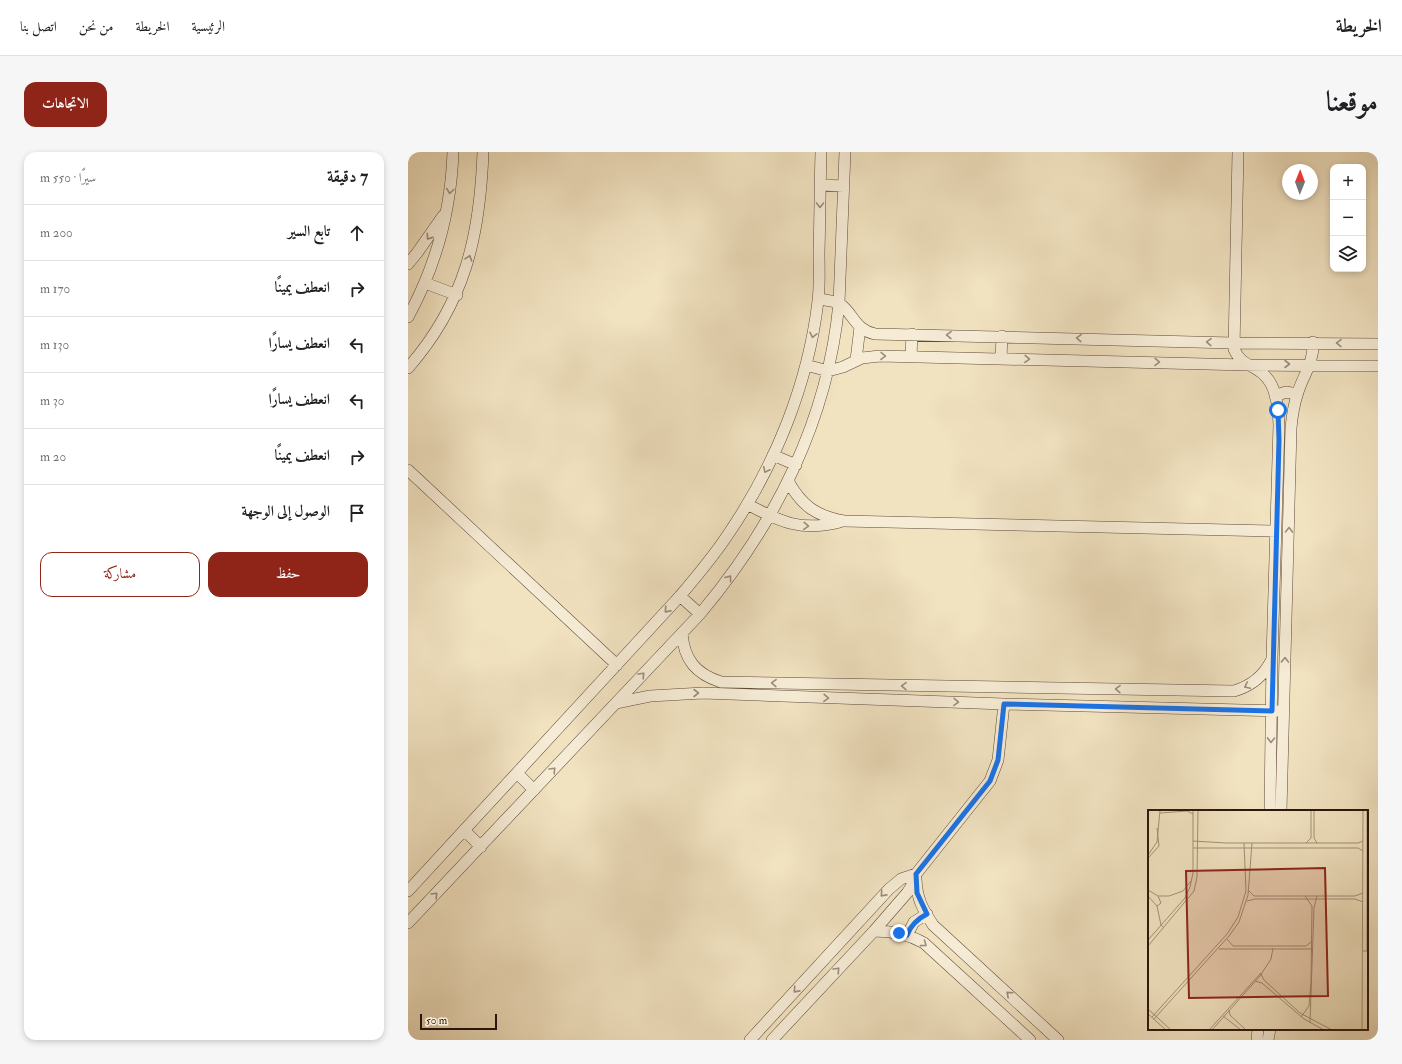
<!DOCTYPE html>
<html lang="ar">
<head>
<meta charset="utf-8">
<style>
  :root { --surface:#fff; --page:#f6f6f6; --text:#202124; --muted:#757577; --line:#e0e0e0; --accent:#8f2418 }
  body { margin:0; font-family:"IM FELL Double Pica",Amiri,serif; background:var(--page); color:var(--text); direction:rtl }
  .controls { position:absolute; right:12px; top:12px; display:grid; overflow:hidden; border-radius:8px; box-shadow:0 2px 6px #0003 }
  .controls button { width:36px; height:36px; display:grid; place-items:center; padding:0; border:0; border-bottom:1px solid var(--line); background:var(--surface); color:var(--text); font:20px sans-serif }
  .compass { position:absolute; left:874px; top:12px; width:36px; height:36px; border-radius:50%; background:var(--surface); box-shadow:0 2px 6px #0003; rotate:1deg }
  .scale { position:absolute; left:12px; bottom:10px; width:77px; box-sizing:border-box; padding-left:4px; border:2px solid #2d160c; border-top:0; font-size:11px; line-height:14px; white-space:nowrap; color:#2d160c; -webkit-text-stroke:3px #f6ecd6; paint-order:stroke }
  .stop { position:absolute; width:12px; height:12px; margin:-9px; border:3px solid #1a73e8; border-radius:50%; background:#fff }
  .stop.end { background:#1a73e8; border-color:#fff; box-shadow:0 1px 4px #0008 }
  .list { margin:0; padding:0; list-style:none }
  h2 { display:flex; justify-content:space-between; align-items:center; height:52px; margin:0; padding:0 16px; font-size:17px }
  h2 small { font-size:13px; font-weight:400; color:var(--muted) }
  .list li { display:grid; grid-template-columns:26px 1fr auto; gap:12px; align-items:center; box-sizing:border-box; height:56px; padding:0 16px; border-top:1px solid var(--line) }
  .list b { display:block; font-size:15px; white-space:nowrap }
  .list em { font-size:13px; font-style:normal; color:var(--muted) }
  .actions { display:flex; gap:8px; padding:12px 16px }
  .actions a { flex:1; padding:9px 0; border:1px solid var(--accent); border-radius:12px; text-align:center; font-size:14px; color:var(--accent) }
  .actions .main { background:var(--accent); color:#fff }
  .icon { flex:none; width:22px; height:22px; fill:none; stroke:currentColor; stroke-width:2; stroke-linecap:round; stroke-linejoin:round }
  .map { position:relative; flex:none; width:970px; height:888px; overflow:hidden; direction:ltr; border-radius:12px }
  header { display:flex; align-items:center; gap:24px; box-sizing:border-box; height:56px; padding:0 20px; background:var(--surface); border-bottom:1px solid var(--line) }
  header strong { font-size:19px }
  nav { display:flex; gap:22px; margin-inline-start:auto; font-size:14px }
  .intro { display:flex; align-items:center; justify-content:space-between; box-sizing:border-box; height:96px; padding:0 24px }
  h1 { margin:0; font-size:28px }
  .button { padding:10px 18px; border-radius:12px; background:var(--accent); color:#fff; font-size:14px; font-weight:700 }
  main { display:flex; gap:24px; padding:0 24px }
  aside { flex:1; background:var(--surface); border-radius:12px; box-shadow:0 2px 6px #0003 }
  .map>svg:first-child { display:block }
</style>
</head>
<body>
<header>
<strong>الخريطة</strong>
<nav><a>الرئيسية</a><a>الخريطة</a><a>من نحن</a><a>اتصل بنا</a></nav>
</header>
<div class="intro"><h1>موقعنا</h1><a class="button">الاتجاهات</a></div>
<main>
<div class="map">
<svg width="970" height="888" viewBox="0 0 970 888">
  <rect width="100%" height="100%" fill="#f1e2c0"/>
  <filter id="stains"><feTurbulence type="fractalNoise" baseFrequency=".005" numOctaves="4"/><feColorMatrix values="0 0 0 0 .2 0 0 0 0 .09 0 0 0 0 .02 0 0 0 .5 -.17"/></filter>
  <radialGradient id="worn" r=".72"><stop offset=".6" stop-color="#630" stop-opacity="0"/><stop offset="1" stop-color="#630" stop-opacity=".3"/></radialGradient>
  <g fill="none" stroke-linecap="round" stroke-linejoin="round">
    <g stroke="#5e4939" stroke-width="12">
      <path id="minor" d="M830,0L826,197C833,213 842,211 854,221C869,233 870,255 871,273L864,506L862,659
        M412,33L436,34
        M0,112L9,101L35,64
        M17,131L49,143
        M411,147C417,148 427,149 432,152C446,162 447,178 467,182L825,191L970,192
        M0,165C28,114 43,58 45,0
        M503,204L504,182
        M593,206L594,184
        M448,208L452,175
        M398,213L420,219L435,215L454,206L472,204L838,213L970,214
        M0,216C57,151 72,84 75,0
        M867,244L878,240L889,242
        M365,303L388,313
        M0,318L209,513
        M380,329C394,354 408,364 436,369L868,379
        M339,352C372,370 394,380 432,370
        M272,444L292,462
        M274,481C276,508 288,522 313,530L826,539C843,534 855,525 863,509
        M208,551L242,544L295,541L596,552L875,559
        M109,621L126,638
        M873,659L883,276C884,264 886,252 890,240C896,222 906,210 905,190
        M56,678L73,695
        M508,727C509,747 514,756 525,773L650,888
        M0,739L272,444C289,424 305,405 319,384C367,314 400,233 410,149C412,133 411,116 411,100C412,67 412,33 413,0
        M0,771L292,462C367,373 420,268 431,151L437,0
        M466,779C485,779 500,782 516,791L622,888
        M499,783L506,770L519,762
        M342,888L481,737L493,727L508,722
        M364,888L466,779L499,741L503,735L508,722L582,629L590,608L596,552
        M849,888L850,877
        M860,888L862,877"/>
    </g>
    <use href="#minor" stroke="#f6ecd6" stroke-width="11"/>
  </g>
  <defs><path id="oneway-chevron" d="M-2-3.5L2.5 0L-2 3.5" fill="none" stroke-width="1.6" stroke-linecap="round" stroke-linejoin="round"/></defs>
  <g stroke="#9c8c7b">
    <use href="#oneway-chevron" transform="translate(42 39) rotate(98)"/>
    <use href="#oneway-chevron" transform="translate(412 53) rotate(91)"/>
    <use href="#oneway-chevron" transform="translate(21 85) rotate(125)"/>
    <use href="#oneway-chevron" transform="translate(61 106) rotate(-72)"/>
    <use href="#oneway-chevron" transform="translate(405 183) rotate(102)"/>
    <use href="#oneway-chevron" transform="translate(541 183) rotate(-179)"/>
    <use href="#oneway-chevron" transform="translate(671 186) rotate(-178)"/>
    <use href="#oneway-chevron" transform="translate(801 190) rotate(-178)"/>
    <use href="#oneway-chevron" transform="translate(931 191) rotate(-179)"/>
    <use href="#oneway-chevron" transform="translate(475 204) rotate(1)"/>
    <use href="#oneway-chevron" transform="translate(619 207) rotate(2)"/>
    <use href="#oneway-chevron" transform="translate(749 210) rotate(2)"/>
    <use href="#oneway-chevron" transform="translate(879 212)"/>
    <use href="#oneway-chevron" transform="translate(358 318) rotate(116)"/>
    <use href="#oneway-chevron" transform="translate(398 374) rotate(4)"/>
    <use href="#oneway-chevron" transform="translate(881 378) rotate(-89)"/>
    <use href="#oneway-chevron" transform="translate(321 426) rotate(-53)"/>
    <use href="#oneway-chevron" transform="translate(259 458) rotate(132)"/>
    <use href="#oneway-chevron" transform="translate(877 508) rotate(-88)"/>
    <use href="#oneway-chevron" transform="translate(234 523) rotate(-47)"/>
    <use href="#oneway-chevron" transform="translate(366 531) rotate(-179)"/>
    <use href="#oneway-chevron" transform="translate(496 534) rotate(-179)"/>
    <use href="#oneway-chevron" transform="translate(839 534) rotate(155)"/>
    <use href="#oneway-chevron" transform="translate(710 537) rotate(-179)"/>
    <use href="#oneway-chevron" transform="translate(288 541)"/>
    <use href="#oneway-chevron" transform="translate(418 546) rotate(2)"/>
    <use href="#oneway-chevron" transform="translate(548 550) rotate(2)"/>
    <use href="#oneway-chevron" transform="translate(863 588) rotate(91)"/>
    <use href="#oneway-chevron" transform="translate(145 618) rotate(-47)"/>
    <use href="#oneway-chevron" transform="translate(475 742) rotate(132)"/>
    <use href="#oneway-chevron" transform="translate(27 743) rotate(-46)"/>
    <use href="#oneway-chevron" transform="translate(516 792) rotate(36)"/>
    <use href="#oneway-chevron" transform="translate(429 818) rotate(-47)"/>
    <use href="#oneway-chevron" transform="translate(388 838) rotate(132)"/>
    <use href="#oneway-chevron" transform="translate(601 842) rotate(-138)"/>
  </g>
  <g fill="none" stroke-linecap="round" stroke-linejoin="round">
    <path stroke="#1a73e8" stroke-width="5" d="M491,781L499,783C503,773 509,767 519,762L509,741L508,722L582,629L590,608L596,552L864,559L871,288L870,258"/>
  </g>
  <g transform="translate(740 658)">
    <rect width="220" height="220" fill="#f1e2c0"/>
    <path fill="none" stroke="#a39078" stroke-width="1" d="M166,0V28L169,33M12,3L39,1L45,4M45,31L78,33H210L215,31M158,33L163,28V0M45,38H210L215,41M0,45L9,32L12,0M0,48L11,36L9,18M0,80L10,86H21L35,81L43,71M101,81L106,86H207L215,83M0,86L9,96L13,115L16,118M99,91L107,89H207L215,92M9,96L13,93L10,86M79,129L85,136H158L163,132M0,130L37,88L42,77L45,63V0M0,136L46,81L49,67L50,0M71,139H164M215,141H219V0M113,164L116,170L152,203L184,220M107,171L114,173L156,209L176,220M0,199L23,220M81,200L82,205L98,220M0,204L18,220M75,206L93,220M4,207L79,124L90,107L98,81L96,33M153,207L161,196L163,173L164,96L157,86M6,209L81,126L91,112L100,85L104,33M162,213L166,98L169,86M61,220L113,163M64,220L112,166L123,149L125,138M214,220L215,0"/>
    <path fill="#8f2418" fill-opacity="0.15" stroke="#8f2418" stroke-width="2" d="M177,58L180,186L41,188L38,61Z"/>
    <rect width="220" height="220" fill="none" stroke="#2d160c" stroke-width="2"/>
  </g>
  <rect width="100%" height="100%" filter="url(#stains)"/>
  <rect width="100%" height="100%" fill="url(#worn)"/>
</svg>
<div class="controls">
<button>+</button>
<button>−</button>
<button><svg class="icon" aria-label="layers" viewBox="0 0 24 24"><path d="M12 4l9 5-9 5-9-5zM3 14l9 5 9-5"/></svg></button>
</div>
<svg class="compass" viewBox="-18 -18 36 36"><path d="M0-13l5 13h-10z" fill="#e53935"/><path d="M0 13l5-13h-10z" fill="#757577"/></svg>
<div class="scale">50 m</div>
<div class="stop" style="left:870px;top:258px"></div>
<div class="stop end" style="left:491px;top:781px"></div>
</div>
<aside>
<h2>7 دقيقة<small>سيرًا · 550 m</small></h2>
<ul class="list">
<li><svg class="icon" aria-label="ahead" viewBox="0 0 24 24"><path d="M12 20V5M6 11l6-6 6 6"/></svg><div><b>تابع السير</b></div><em>200 m</em></li>
<li><svg class="icon" aria-label="right" viewBox="0 0 24 24"><path d="M7 20v-9h11M14 6l5 5-5 5"/></svg><div><b>انعطف يمينًا</b></div><em>170 m</em></li>
<li><svg class="icon" aria-label="left" viewBox="0 0 24 24"><path d="M17 20v-9H6M10 6l-5 5 5 5"/></svg><div><b>انعطف يسارًا</b></div><em>130 m</em></li>
<li><svg class="icon" aria-label="left" viewBox="0 0 24 24"><path d="M17 20v-9H6M10 6l-5 5 5 5"/></svg><div><b>انعطف يسارًا</b></div><em>30 m</em></li>
<li><svg class="icon" aria-label="right" viewBox="0 0 24 24"><path d="M7 20v-9h11M14 6l5 5-5 5"/></svg><div><b>انعطف يمينًا</b></div><em>20 m</em></li>
<li><svg class="icon" aria-label="arrive" viewBox="0 0 24 24"><path d="M6 21V4h12l-3 4 3 4H6"/></svg><div><b>الوصول إلى الوجهة</b></div></li>
</ul>
<div class="actions"><a class="main">حفظ</a><a>مشاركة</a></div>
</aside>
</main>
</body>
</html>
